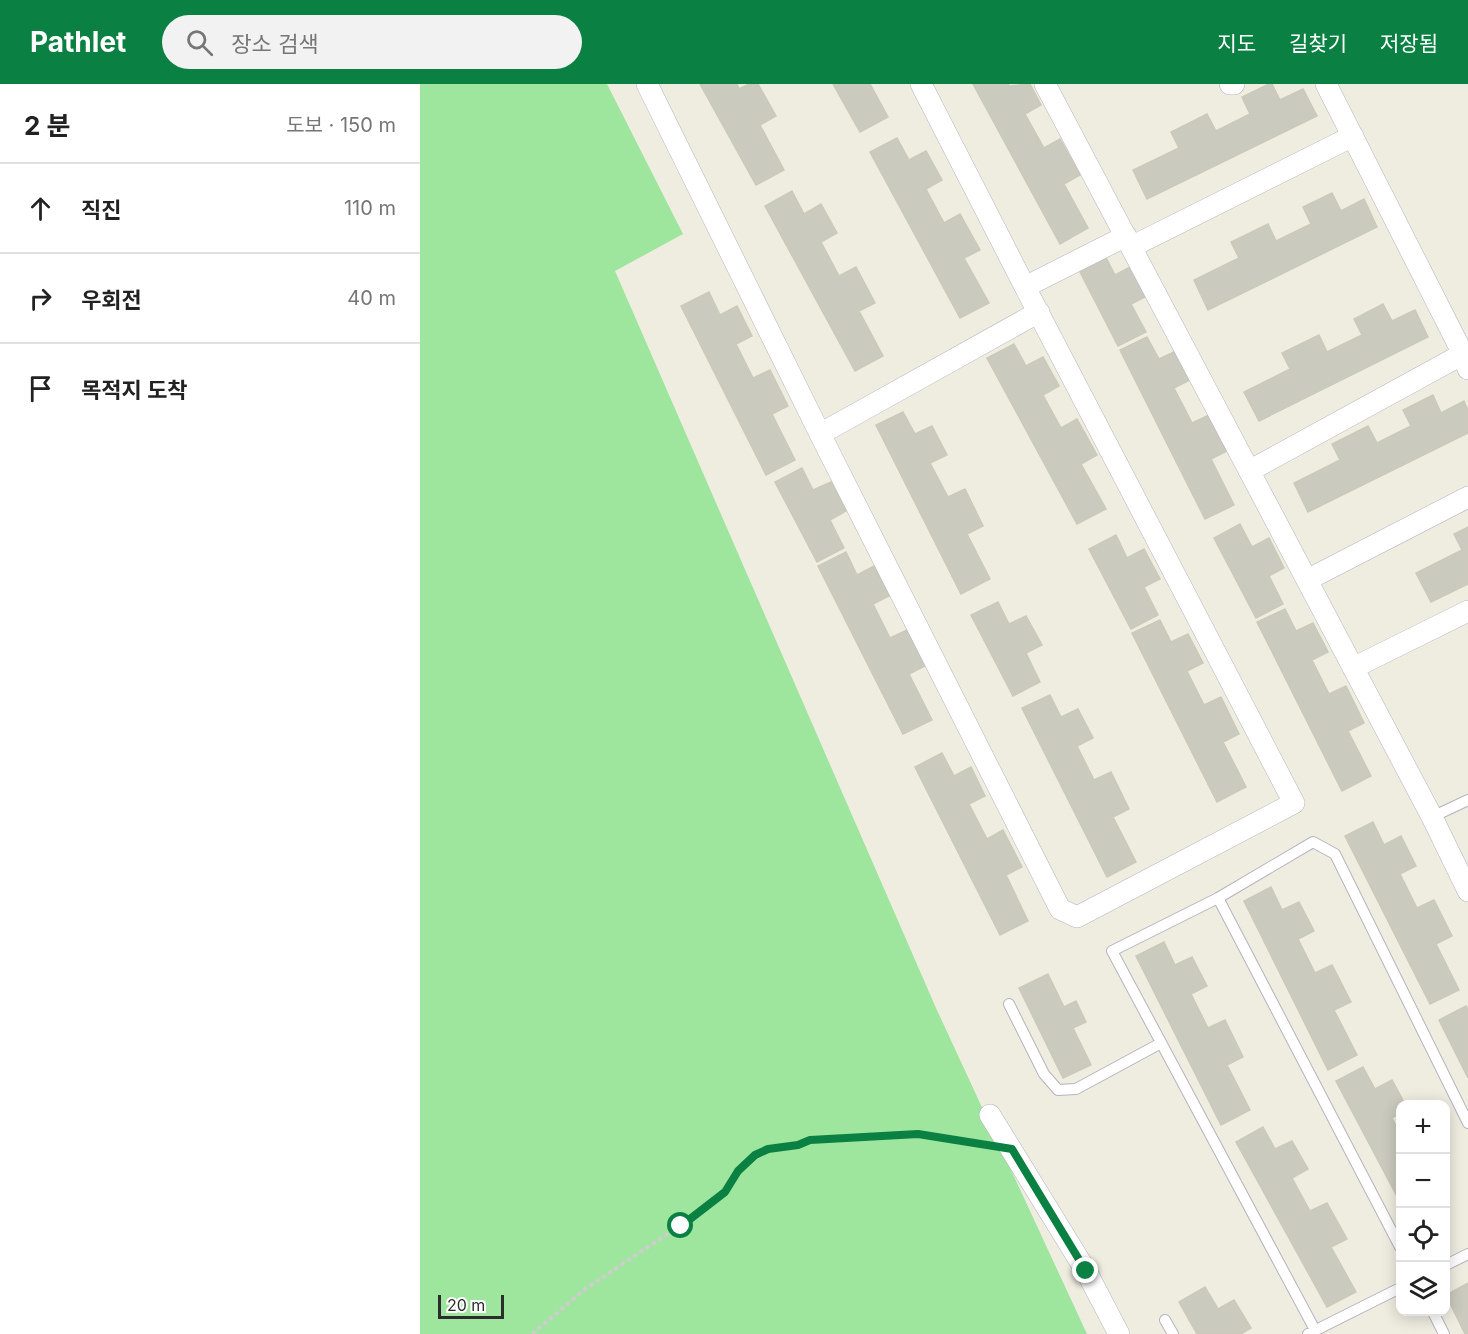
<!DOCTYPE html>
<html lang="ko">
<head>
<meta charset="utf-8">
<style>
  :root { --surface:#fff; --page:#f2f2f2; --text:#222; --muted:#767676; --line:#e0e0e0; --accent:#0b8043 }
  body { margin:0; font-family:Inter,"Noto Sans KR",sans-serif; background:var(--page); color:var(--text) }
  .controls { position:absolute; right:18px; bottom:18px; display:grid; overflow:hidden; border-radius:12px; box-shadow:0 3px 15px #0003 }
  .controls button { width:54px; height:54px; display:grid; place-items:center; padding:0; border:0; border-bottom:2px solid var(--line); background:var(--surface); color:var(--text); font:30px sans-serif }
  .scale { position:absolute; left:18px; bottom:15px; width:66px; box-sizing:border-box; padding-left:6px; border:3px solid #2d2d2d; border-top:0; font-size:16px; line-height:21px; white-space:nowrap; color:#2d2d2d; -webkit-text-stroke:4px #fff; paint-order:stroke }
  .stop { position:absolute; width:18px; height:18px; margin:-14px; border:4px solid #0b8043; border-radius:50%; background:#fff }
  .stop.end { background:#0b8043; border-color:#fff; box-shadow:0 2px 6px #0008 }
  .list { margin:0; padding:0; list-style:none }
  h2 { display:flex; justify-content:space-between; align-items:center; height:78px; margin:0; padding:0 24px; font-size:26px }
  h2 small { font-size:20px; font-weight:400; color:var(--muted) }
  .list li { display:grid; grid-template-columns:39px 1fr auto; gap:18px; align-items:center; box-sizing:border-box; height:90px; padding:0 24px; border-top:2px solid var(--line) }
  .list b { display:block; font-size:22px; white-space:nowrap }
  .list em { font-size:20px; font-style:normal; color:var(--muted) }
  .icon { flex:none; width:33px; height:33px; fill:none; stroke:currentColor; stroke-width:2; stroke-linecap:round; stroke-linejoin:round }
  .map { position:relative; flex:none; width:1048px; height:1250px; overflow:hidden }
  header { display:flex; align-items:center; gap:36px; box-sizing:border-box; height:84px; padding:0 30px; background:var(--accent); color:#fff }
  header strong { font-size:28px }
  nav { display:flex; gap:33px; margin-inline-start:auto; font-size:21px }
  .search { width:420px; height:54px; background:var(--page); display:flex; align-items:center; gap:15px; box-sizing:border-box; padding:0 21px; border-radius:33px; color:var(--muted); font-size:22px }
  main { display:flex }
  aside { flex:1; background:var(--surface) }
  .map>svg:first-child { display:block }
</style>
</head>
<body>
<header>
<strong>Pathlet</strong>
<div class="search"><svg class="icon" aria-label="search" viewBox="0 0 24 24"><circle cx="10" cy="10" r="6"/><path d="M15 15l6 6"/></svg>장소 검색</div>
<nav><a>지도</a><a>길찾기</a><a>저장됨</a></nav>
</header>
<main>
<aside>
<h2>2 분<small>도보 · 150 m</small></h2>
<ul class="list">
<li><svg class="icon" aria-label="ahead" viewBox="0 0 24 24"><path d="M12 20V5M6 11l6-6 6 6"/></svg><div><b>직진</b></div><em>110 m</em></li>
<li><svg class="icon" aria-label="right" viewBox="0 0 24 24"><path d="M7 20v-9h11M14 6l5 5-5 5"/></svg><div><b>우회전</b></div><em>40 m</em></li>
<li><svg class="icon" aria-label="arrive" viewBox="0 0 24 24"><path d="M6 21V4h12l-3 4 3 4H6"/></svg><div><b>목적지 도착</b></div></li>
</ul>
</aside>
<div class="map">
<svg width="1048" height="1250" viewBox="0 0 1048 1250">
  <rect width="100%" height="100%" fill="#efede0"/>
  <path fill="#9ee59d" d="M0,0H187L263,150L195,187L516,924L667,1250H0Z"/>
  <path fill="#cbcabe" stroke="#cbcab9" stroke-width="1.5" d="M280,0H317L319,5L329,0H338L356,32L340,41L364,86L336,101Z
    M413,0H450L468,33L440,48Z
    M553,0H588L589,2L610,0L621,21L605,30L624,64L640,55L660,91L644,100L668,144L640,160Z
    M849,0H852L860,16L883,5L897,32L727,115L713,86L759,64L751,48L787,30L796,47L830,30L822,13Z
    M477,54L489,76L506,67L522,96L506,105L524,139L540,130L560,166L544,174L569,219L540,234L450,68Z
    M372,107L384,130L401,120L417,149L401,158L419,192L436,183L455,219L439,227L463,272L435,287L345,122Z
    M912,109L921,127L944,115L957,143L788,226L774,196L819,174L811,158L848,140L856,157L891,140L883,123Z
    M683,168L695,191L712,182L727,212L711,220L726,248L698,262L657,182Z
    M289,208L300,231L317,222L332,252L316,260L333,294L350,286L368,322L352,330L375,376L346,391L261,222Z
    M963,220L972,237L995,226L1008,253L839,337L824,308L870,285L862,269L899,251L907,268L942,251L934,235Z
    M727,253L739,275L756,267L770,296L754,304L772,339L789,331L807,367L791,375L814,421L785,435L700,266Z
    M594,260L606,282L623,273L639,302L623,311L641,344L657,335L677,371L661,380L686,425L657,440L567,274Z
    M1013,311L1021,329L1044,317L1048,326V349L888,428L874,399L920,376L912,360L948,342L957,359L991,342L983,326Z
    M483,328L495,350L512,342L527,371L510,379L528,413L545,405L563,442L547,450L570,495L541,510L456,341Z
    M382,384L393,406L411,398L426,427L410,436L424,464L397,478L355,398Z
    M820,440L832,463L849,454L864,484L849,492L863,520L836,534L794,454Z
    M1048,443V500L1011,518L996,489L1042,466L1034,450Z
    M696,451L707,474L724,465L740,495L724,503L738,531L711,545L669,465Z
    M426,468L437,491L454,482L469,512L453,520L470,554L487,546L505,582L489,590L512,636L483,650L398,482Z
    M578,518L589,540L606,532L622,561L606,569L620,598L593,612L551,531Z
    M865,525L876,547L893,539L908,568L892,576L909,610L926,602L944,639L928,647L951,692L922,707L837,538Z
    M740,536L751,558L768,550L783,579L767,587L784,621L801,613L819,650L803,658L826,703L797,718L712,549Z
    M630,611L641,633L658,625L673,654L657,662L674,696L691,688L709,725L693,733L716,778L687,793L602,624Z
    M522,669L534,692L551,683L565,712L549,720L567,755L583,746L602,783L586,791L608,837L580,851L495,683Z
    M953,738L964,761L981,752L996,782L980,790L997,824L1014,816L1032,852L1016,860L1039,906L1010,920L925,752Z
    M851,803L862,826L879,818L894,847L878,855L895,889L912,881L931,918L914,926L937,971L908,986L824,817Z
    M744,858L755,881L772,873L787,902L771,910L788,944L805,936L823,973L807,981L830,1026L801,1041L716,872Z
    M628,890L644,923L656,917L666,938L653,944L671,981L643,994L599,904Z
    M1046,922L1048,925V994L1019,936Z
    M943,983L955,1005L972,996L985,1020H980V1029L972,1034L980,1050V1118L916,997Z
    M843,1043L855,1065L872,1057L888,1085L872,1094L890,1127L907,1119L927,1155L911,1163L936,1208L907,1223L816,1058Z
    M1048,1199V1250H1045L1026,1211Z
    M785,1203L798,1225L814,1216L831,1244L821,1250H777L759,1218Z"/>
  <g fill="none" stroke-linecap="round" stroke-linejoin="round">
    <g stroke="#b6b3c1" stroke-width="12">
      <path id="service" d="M1012,733L1048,716
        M798,814L893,758L915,770L1048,1039
        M589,920L624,990L638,1006L656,1005L741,959
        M1026,1181L1048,1170
        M1013,1228L1024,1250
        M745,1236L753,1250
        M895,1246L692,867L798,814L980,1163
        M888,1250L980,1204"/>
    </g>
    <g stroke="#b6b3c1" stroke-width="22">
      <path id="minor" d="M227,0L400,350L640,825L657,833L874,719L605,203L706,152
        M501,0L605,203
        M625,0L1012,733L1048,807
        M810,0H814
        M906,0L1043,270L1048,285
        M711,163L933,52
        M400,350L619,228
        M829,387L1043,270
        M887,496L1048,413
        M933,584L1048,527
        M570,1031L666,1187L699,1250"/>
    </g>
    <path stroke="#cdcdcd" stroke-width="4" stroke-dasharray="4.5 3" stroke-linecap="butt" d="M112,1250L165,1205L261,1141L305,1109L318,1087L335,1071L348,1065L378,1061L390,1056L498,1050L565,1061"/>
    <use href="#service" stroke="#fff" stroke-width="10"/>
    <use href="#minor" stroke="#fff" stroke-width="21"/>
  </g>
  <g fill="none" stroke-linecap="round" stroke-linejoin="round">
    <path stroke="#0b8043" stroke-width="8" d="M261,1142L305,1108L318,1087L335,1071L348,1065L378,1061L390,1056L498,1050L592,1065L666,1187"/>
  </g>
</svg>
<div class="controls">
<button>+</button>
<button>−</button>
<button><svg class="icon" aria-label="locate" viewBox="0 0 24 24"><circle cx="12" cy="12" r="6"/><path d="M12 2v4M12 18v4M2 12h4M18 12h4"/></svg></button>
<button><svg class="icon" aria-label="layers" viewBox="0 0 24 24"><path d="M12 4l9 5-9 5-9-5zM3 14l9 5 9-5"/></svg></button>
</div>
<div class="scale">20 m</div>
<div class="stop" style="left:261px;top:1142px"></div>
<div class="stop end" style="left:666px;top:1187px"></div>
</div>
</main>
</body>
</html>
